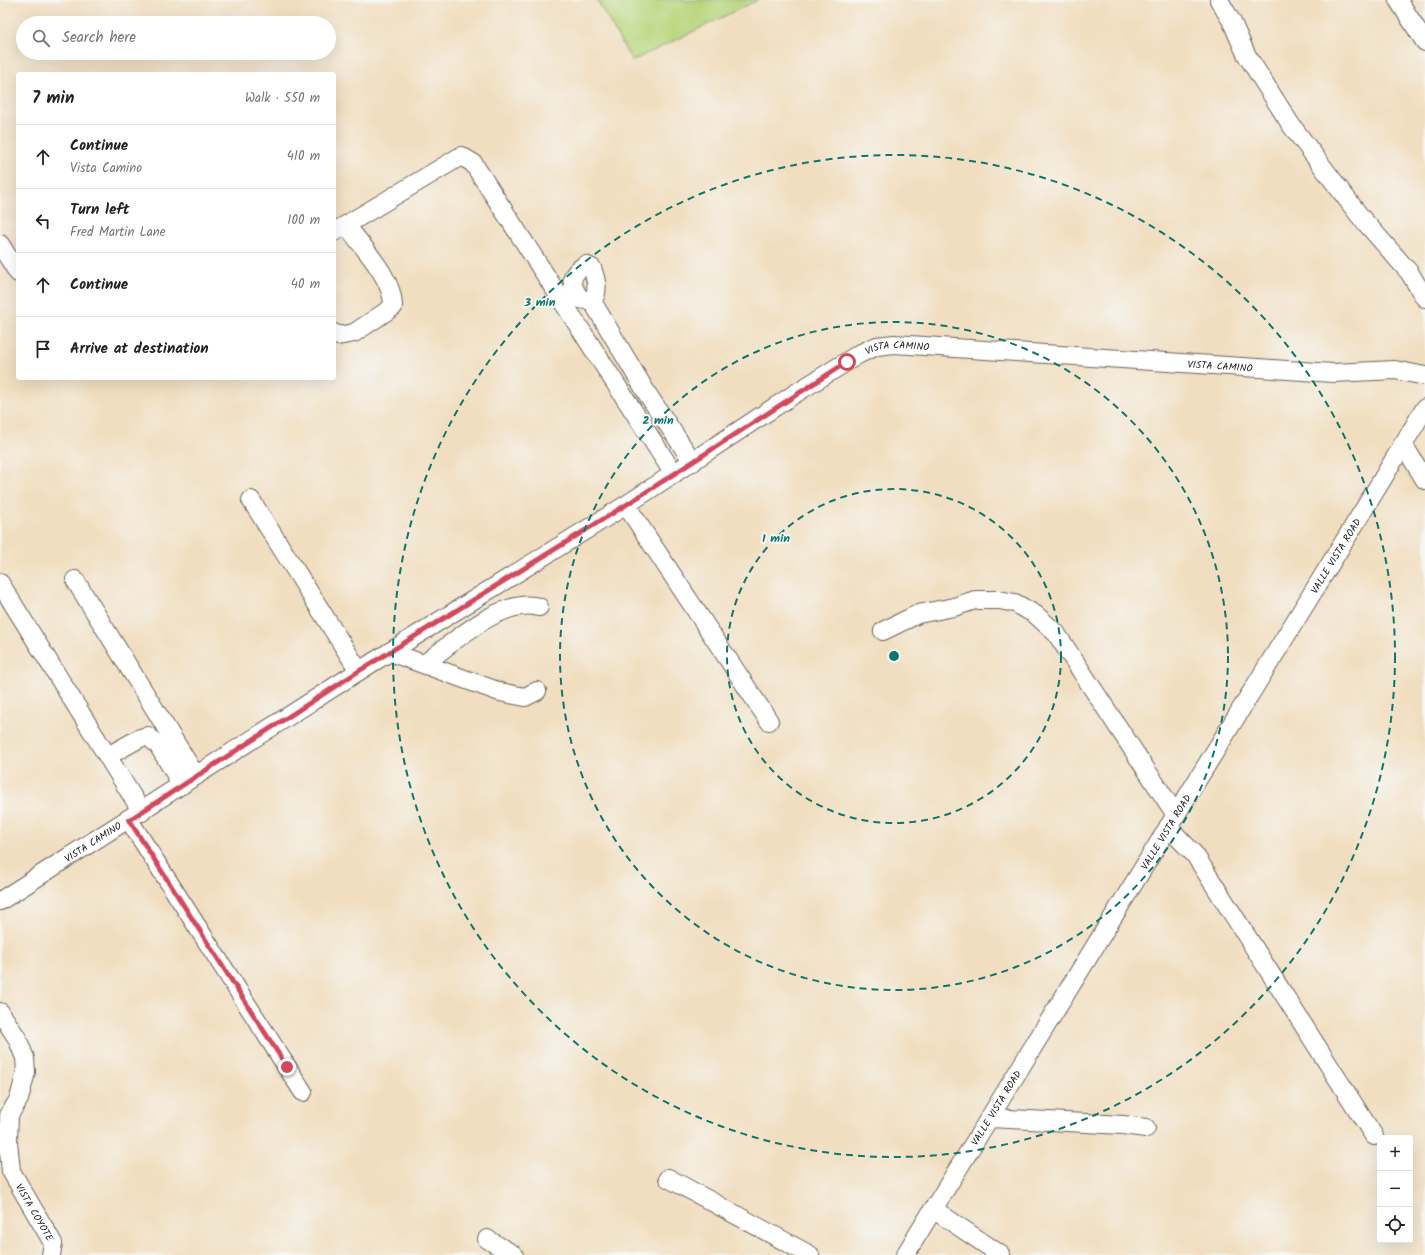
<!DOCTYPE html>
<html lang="en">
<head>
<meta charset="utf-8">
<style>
  :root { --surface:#fff; --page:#f6f6f6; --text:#222; --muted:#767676; --line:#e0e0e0 }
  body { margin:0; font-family:Kalam,sans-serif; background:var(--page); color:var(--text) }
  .controls { position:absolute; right:12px; bottom:12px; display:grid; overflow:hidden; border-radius:4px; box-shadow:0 4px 16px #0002 }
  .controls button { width:36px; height:36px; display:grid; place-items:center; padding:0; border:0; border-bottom:1px solid var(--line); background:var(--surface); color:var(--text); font:20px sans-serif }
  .stop { position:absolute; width:12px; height:12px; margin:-9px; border:3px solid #d1495b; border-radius:50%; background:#fff }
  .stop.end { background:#d1495b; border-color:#fff; box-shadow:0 1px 4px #0008 }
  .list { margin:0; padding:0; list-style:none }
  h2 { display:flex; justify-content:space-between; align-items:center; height:52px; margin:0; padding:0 16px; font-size:17px }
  h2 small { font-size:13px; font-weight:400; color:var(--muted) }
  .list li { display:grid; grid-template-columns:26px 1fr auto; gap:12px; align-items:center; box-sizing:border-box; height:64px; padding:0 16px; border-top:1px solid var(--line) }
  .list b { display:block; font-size:15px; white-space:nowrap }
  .list p { margin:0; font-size:13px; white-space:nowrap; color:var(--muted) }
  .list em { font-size:13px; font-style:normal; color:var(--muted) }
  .icon { flex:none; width:22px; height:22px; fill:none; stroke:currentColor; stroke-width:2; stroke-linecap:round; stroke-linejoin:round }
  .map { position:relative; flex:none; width:1425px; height:1255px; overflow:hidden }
  .search { position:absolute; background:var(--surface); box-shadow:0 4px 16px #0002; left:16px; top:16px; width:320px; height:44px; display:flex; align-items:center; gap:10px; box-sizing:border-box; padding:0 14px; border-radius:22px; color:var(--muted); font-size:15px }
  .panel { position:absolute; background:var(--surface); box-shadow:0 4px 16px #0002; left:16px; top:72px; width:320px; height:308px; border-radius:4px }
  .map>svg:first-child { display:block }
</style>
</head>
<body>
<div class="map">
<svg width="1425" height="1255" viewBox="0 0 1425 1255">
  <rect width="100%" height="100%" fill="#f6f6f2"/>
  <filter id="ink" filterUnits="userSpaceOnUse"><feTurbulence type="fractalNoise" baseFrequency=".025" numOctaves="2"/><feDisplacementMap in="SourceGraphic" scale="8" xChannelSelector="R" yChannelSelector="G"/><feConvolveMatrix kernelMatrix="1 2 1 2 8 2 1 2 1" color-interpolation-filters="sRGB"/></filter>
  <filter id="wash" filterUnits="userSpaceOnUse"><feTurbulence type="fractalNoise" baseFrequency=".012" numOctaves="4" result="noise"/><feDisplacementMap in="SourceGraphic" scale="16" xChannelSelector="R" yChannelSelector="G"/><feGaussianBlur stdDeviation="0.9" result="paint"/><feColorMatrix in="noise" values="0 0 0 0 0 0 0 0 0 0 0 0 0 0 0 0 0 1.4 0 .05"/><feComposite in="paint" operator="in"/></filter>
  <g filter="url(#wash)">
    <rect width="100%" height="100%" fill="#f1dec0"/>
    <path fill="#b7d57b" stroke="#6a784c" d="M597,0H758L632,61Z"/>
  </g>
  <g filter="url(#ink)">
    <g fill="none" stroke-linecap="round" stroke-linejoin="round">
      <g stroke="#676055" stroke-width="20">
        <g id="minor">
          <path d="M1219,0L1232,22L1246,54L1291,125L1359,215L1409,272L1425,298"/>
          <path d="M1398,0L1425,42"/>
          <path d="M334,232L461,156L473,163L674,474"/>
          <path d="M0,244L18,273"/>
          <path d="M592,301L580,299C570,283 568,276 585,265L592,268C596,279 600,292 592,301L648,395L693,462"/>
          <path d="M334,333L338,336L354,333L393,307C394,279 363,248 347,226"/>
          <path d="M1403,444L1425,480"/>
          <path d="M251,500L359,671"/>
          <path d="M626,505L769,721"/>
          <path d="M75,580L196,776"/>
          <path d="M0,583L142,812"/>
          <path d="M883,631L918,614L954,607L975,600H999L1015,603L1036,615L1056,633L1176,815"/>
          <path d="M390,652L500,692L525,697L537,691"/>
          <path d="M424,664C453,643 501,597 539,607"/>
          <path d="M108,756L140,738L148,736L158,745L182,785"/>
          <path d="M129,820L303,1092"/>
          <path d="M1168,827L1195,855L1374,1136"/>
          <path id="s1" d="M0,901L359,671L626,505L796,393L859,354L877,346L894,344L1333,373L1395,370L1425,376"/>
          <path id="s2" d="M0,1012L17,1038L25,1058L26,1072L19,1099L9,1115L8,1142L11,1171L53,1243L51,1255"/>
          <path d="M990,1118L1123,1125L1146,1128"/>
          <path d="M668,1178L810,1255"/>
          <path d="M933,1209L1001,1255"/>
          <path d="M487,1239L514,1255"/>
          <path id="s3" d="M905,1255L1377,488L1425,408"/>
        </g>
      </g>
      <use href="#minor" stroke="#fff" stroke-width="18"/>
    </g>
  </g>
  <g fill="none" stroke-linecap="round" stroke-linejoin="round" filter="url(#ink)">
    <path stroke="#d1495b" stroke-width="5" d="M287,1067L129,820L359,671L626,505L847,362"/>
  </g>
  <g fill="none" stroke="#0f766e" stroke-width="2" stroke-dasharray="7 5">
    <circle cx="894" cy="656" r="167"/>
    <circle cx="894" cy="656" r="334"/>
    <circle cx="894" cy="656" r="501"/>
  </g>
  <g text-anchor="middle" stroke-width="4" stroke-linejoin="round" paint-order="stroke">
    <g font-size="10" fill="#1c1c1c" stroke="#f6f6f2">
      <text dy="4" stroke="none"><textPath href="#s1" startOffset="1058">VISTA CAMINO</textPath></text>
      <text dy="4" stroke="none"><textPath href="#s1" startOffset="1382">VISTA CAMINO</textPath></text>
      <text dy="4" stroke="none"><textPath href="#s3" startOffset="821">VALLE VISTA ROAD</textPath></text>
      <text dy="4" stroke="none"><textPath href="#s3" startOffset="497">VALLE VISTA ROAD</textPath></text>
      <text dy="4" stroke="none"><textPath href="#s1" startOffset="110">VISTA CAMINO</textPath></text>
      <text dy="4" stroke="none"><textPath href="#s3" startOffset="173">VALLE VISTA ROAD</textPath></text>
      <text dy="4" stroke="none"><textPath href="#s2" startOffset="217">VISTA COYOTE</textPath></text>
    </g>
  </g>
  <circle cx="894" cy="656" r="6" fill="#0f766e" stroke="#f6f6f2" stroke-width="2"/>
  <g font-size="12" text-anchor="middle" font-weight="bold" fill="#0f766e" stroke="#f6f6f2" stroke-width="4" stroke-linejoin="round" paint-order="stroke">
    <text x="540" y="306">3 min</text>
    <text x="658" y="424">2 min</text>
    <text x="776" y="542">1 min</text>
  </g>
</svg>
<div class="controls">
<button>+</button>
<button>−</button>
<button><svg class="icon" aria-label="locate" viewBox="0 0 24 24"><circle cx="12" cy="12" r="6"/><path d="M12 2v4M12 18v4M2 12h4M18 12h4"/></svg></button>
</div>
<div class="stop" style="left:847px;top:362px"></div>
<div class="stop end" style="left:287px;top:1067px"></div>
<div class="search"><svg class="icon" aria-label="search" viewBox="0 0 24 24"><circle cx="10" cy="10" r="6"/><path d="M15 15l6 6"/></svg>Search here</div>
<section class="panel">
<h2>7 min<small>Walk · 550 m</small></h2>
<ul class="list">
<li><svg class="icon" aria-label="ahead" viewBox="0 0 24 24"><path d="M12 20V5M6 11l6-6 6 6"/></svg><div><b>Continue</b><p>Vista Camino</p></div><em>410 m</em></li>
<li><svg class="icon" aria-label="left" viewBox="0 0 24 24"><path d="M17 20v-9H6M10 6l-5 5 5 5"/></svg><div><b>Turn left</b><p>Fred Martin Lane</p></div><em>100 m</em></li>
<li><svg class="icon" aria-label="ahead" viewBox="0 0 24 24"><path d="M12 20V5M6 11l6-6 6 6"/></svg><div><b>Continue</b></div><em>40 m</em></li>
<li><svg class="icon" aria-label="arrive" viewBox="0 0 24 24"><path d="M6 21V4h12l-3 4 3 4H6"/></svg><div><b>Arrive at destination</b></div></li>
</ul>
</section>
</div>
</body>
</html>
